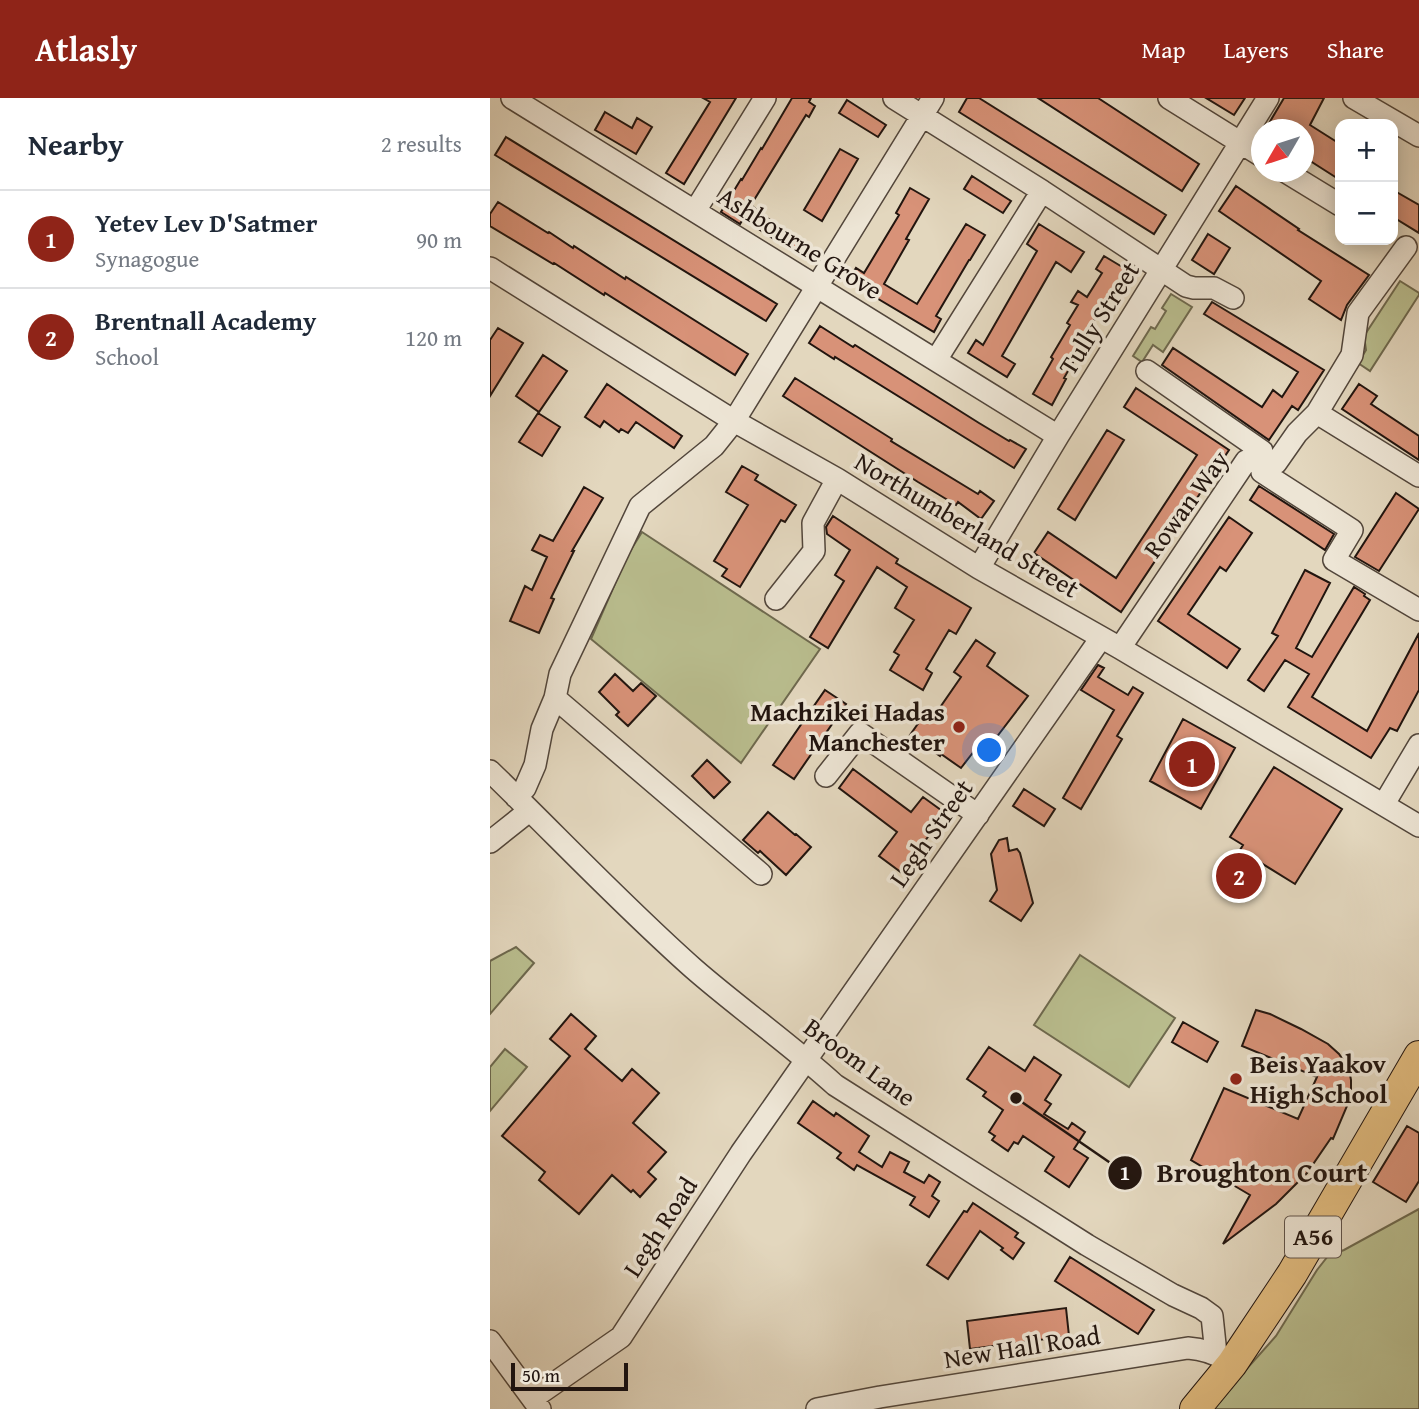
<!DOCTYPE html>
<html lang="en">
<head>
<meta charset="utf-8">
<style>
  :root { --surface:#fff; --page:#f6f6f7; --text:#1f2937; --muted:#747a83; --line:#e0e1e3; --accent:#8f2418 }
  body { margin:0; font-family:"Gentium Book Plus",serif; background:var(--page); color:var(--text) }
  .controls { position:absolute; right:21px; top:21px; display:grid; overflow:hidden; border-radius:14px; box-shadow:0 4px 18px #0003 }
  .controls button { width:63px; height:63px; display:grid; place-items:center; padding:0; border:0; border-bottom:2px solid var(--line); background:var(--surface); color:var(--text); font:35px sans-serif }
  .compass { position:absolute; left:761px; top:21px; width:63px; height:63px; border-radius:50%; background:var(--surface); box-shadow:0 4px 18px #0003; rotate:231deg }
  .scale { position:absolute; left:21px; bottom:18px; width:117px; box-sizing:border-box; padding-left:7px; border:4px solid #22150f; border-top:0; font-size:19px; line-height:24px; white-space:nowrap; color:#22150f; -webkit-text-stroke:5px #ede5d5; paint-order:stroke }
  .you { position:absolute; left:500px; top:653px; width:24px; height:24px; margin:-18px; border:5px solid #fff; border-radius:50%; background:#1a73e8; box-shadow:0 0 0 10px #1a73e833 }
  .badge { display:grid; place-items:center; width:46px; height:46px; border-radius:50%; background:var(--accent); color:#fff; font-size:23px; font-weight:700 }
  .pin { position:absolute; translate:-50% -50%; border:4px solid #fff; box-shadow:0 2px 7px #0006 }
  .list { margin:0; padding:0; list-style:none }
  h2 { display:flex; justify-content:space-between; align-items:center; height:91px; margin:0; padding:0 28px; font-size:30px }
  h2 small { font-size:23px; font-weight:400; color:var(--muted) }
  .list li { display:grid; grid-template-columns:46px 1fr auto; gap:21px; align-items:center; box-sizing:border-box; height:98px; padding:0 28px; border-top:2px solid var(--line) }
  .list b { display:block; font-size:26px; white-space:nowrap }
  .list p { margin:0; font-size:23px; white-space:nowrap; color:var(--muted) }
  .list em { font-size:23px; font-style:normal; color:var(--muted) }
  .map { position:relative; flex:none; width:929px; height:1311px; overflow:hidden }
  header { display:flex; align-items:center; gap:42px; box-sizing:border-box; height:98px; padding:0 35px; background:var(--accent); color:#fff }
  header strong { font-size:33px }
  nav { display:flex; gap:38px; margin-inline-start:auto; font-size:24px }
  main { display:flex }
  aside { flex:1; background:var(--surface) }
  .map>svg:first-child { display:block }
</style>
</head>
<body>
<header>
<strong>Atlasly</strong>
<nav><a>Map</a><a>Layers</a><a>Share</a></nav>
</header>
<main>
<aside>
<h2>Nearby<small>2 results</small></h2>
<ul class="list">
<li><span class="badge">1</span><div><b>Yetev Lev D'Satmer</b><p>Synagogue</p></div><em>90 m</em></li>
<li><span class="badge">2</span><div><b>Brentnall Academy</b><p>School</p></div><em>120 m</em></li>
</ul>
</aside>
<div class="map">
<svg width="929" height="1311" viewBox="0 0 929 1311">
  <rect width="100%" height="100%" fill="#e3d7be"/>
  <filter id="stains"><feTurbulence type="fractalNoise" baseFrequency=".00286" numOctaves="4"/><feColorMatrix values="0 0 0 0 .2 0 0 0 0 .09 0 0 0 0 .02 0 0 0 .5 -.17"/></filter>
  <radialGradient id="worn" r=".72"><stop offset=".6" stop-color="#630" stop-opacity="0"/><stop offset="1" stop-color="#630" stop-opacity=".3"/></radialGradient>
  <path fill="#b9bd8e" stroke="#6e694e" stroke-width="2" d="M910,183L929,195V197L880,273L868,265L876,252L874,238Z
    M681,196L702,209L673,254L663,247L652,264L643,258L661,229L665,231L676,213L672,210Z
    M152,434L330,551L251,665L101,541L137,458Z
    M26,849L44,865L0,916V863Z
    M590,857L685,920L639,989L544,927Z
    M15,951L37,969L0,1013V969Z
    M929,1111V1311H721L786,1238L827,1172L838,1158L854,1152Z"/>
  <path fill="#d89278" stroke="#22150f" stroke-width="2" d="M213,0H246L194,86L176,75L220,4Z
    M302,0H321L319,4L325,8L319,19L316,17L261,107L267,112L266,113L320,147L312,159L253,121L250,126L231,114L251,81L252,82L271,50L272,51Z
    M477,0H489L676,117L664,136L469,14Z
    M548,0H608L709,66L692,93Z
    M716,0H755L744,17Z
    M794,0H834L820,27L850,46V82L814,59V32H775Z
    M357,2L396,27L388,39L349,15Z
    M115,14L142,30L147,20L162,29L146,56L105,32Z
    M16,39L287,206L276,223L5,57Z
    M350,51L368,61L332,123L314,112Z
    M482,78L521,103L513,115L474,91Z
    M746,88L809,131L808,132L879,177L857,207L851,222L819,201L831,183L729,113Z
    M420,90L439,101L416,141L419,142L394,186L427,206L476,126L495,137L480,162H479L446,218L451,221L444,234L358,183L366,170L374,175L409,117L406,115Z
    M903,92L929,107V135L903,119Z
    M8,104L58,135L59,134L83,150L84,148L135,181L136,179L258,256L245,277L115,195L114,197L64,165L63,166L0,128V116Z
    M549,126L594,154L581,174L566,164L512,258L525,266L517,279L478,255L486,242L493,247L547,153L537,146Z
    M718,136L740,150L724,176L702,162Z
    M614,158L639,173L620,204L616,202L592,243L594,245L574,280L576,281L562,307L543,296L563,261L561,259L580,227L577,225L588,207L581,204L588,193L597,199L612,175L606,171Z
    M722,204L834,272L808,312L802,308L779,342L672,267L683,250L772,309L783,292L792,299L808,274L714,216Z
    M330,228L363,249L365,247L489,325L519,343L520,342L536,351L524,370L345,259L344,261L319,245Z
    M8,230L33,245L0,298V242Z
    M53,257L77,273L49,314L26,298Z
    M305,280L402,341L401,343L488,396L490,393L504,403L491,421L468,404L466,407L428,384L293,298Z
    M117,286L192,338L184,350L146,324L138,335L131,331L129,334L114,323L110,329L95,319Z
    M869,286L887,298L881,306L929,338V362L852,311Z
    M646,290L739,352L631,514L544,455L558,434L626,480L707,357L634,309Z
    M48,315L70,329L52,358L29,344Z
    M617,332L634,342L585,422L568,411Z
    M252,368L268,377L265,382L306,407L295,424L291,422L250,489L232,478L237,471L224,463L258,407L236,394Z
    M769,388L844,436L835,452L760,402Z
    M94,389L113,400L82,453H84L61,500L64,501L49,535L20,523L35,488L42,492L57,459L42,452L50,437L63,443Z
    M906,395L929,411L889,473L865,459Z
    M343,418L408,461L406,465L481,510L466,536L459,532L436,571L442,575L433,592L400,572L409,557L404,554L424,522L405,510L417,489L387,469L338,550L320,539L354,483L345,477L360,452L337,436L336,429Z
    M739,419L762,435L736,473L730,469L698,516L750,551L737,570L668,523Z
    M815,472L840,485L806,550L822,559L864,489L875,496L874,498L880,502L822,599L877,633L929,535V592L907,633L900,630L881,660L798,609L819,576L795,562L774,593L758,582L788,538L782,535Z
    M486,542L505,555L497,568L538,598L496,653L488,648L471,670L451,656L450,658L420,637L437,613L444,618L471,579L464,574Z
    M608,567L614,570L608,579L638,597L643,589L653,595L627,638L632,641L591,711L573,700L624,612L591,592Z
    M125,576L143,593L151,585L166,598L138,628L126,617L129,614L109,594Z
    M335,592L356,606L304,681L283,667Z
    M693,621L745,650L711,711L660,683Z
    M217,662L240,684L224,700L202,678Z
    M784,669L852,711L805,786L750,752L753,747L740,739Z
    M363,671L421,714L433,699L455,715L412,775L389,758L407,734L349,690Z
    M534,691L565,711L554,728L523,708Z
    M278,714L305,737L306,736L321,749L296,777L270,753L268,755L253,742Z
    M517,740L519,753L527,751L530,755L543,805L531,823L500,803L507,792L501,756L509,742Z
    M766,912L780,916L811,931L838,946L849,956L859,971L861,982V994L857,1008L843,1041L841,1040L817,1075L786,1106L733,1146L760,1097L701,1062L734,990L808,1021L827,979L752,948Z
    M81,916L106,938L95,951L132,983L142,971L169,995L143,1025L176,1054L158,1074L166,1081L150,1099L143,1092L141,1094L122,1077L89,1116L49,1082L55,1074L12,1038L80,958L60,941Z
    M693,924L728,944L717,964L682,944Z
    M499,949L535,973L544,959L571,977L555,1002L561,1006L554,1016L578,1031L582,1025L595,1034L584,1051L598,1060L579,1089L555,1073L564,1059L533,1038L528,1046L524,1044L518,1053L502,1042L505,1038L499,1034L513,1012L493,998L496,994L477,981Z
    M323,1003L344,1018L346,1015L379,1038L369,1054L392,1069L400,1054L419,1064L414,1074L434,1085L439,1077L450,1084L442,1098L449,1103L439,1119L420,1107L425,1099L367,1067L364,1072L347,1060L351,1055L308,1025Z
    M917,1028L929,1035V1083L916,1104L883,1084Z
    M483,1105L528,1135L525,1139L534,1145L523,1161L511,1152L513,1150L490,1133L458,1181L437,1167L474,1113L477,1114Z
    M580,1159L664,1212L648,1236L565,1183Z
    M576,1210L579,1238L480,1251L477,1223Z"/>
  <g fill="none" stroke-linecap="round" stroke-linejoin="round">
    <g stroke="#52463b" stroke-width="24">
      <path id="minor" d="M22,0L568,338
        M404,0L552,93L696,188L704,190H724L743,200
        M679,0L772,58
        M864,0L929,38
        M796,74L850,107
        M205,113L275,0
        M0,170L244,323L347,381L489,470L630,550L929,728
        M446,262L552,93
        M657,273L772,353V374L862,432L844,462L929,512
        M827,315L862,257L868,215L916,149
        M489,470L568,338L778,0
        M286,501L324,453L323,425L347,381
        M630,550L756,363L786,365L807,335L827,315L929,378
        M65,600L271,776
        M0,673C68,739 133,808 204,871C250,911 300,946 345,987L597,1147L683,1197L711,1210L722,1218L726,1256
        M336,678L370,635L488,717
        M26,699L35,690L45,667L52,631L65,600L70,576L150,408L224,348L244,323L443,0
        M894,706L929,647
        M0,744L39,713
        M0,1243L50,1311
        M43,1300L131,1239L251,1055L611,540
        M327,1311L390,1299L698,1250C713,1251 725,1255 738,1263"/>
    </g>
    <g stroke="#22150f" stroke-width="32">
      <path id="highway" d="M705,1311L742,1266L802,1176L929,958"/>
    </g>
    <use href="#minor" stroke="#ede5d5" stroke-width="21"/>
    <use href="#highway" stroke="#e2bc7f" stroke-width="30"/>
  </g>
  <g fill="#8f2418" stroke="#ede5d5" stroke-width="2.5">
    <circle cx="469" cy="629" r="7"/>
    <circle cx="746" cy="981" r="7"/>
  </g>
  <g text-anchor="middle" stroke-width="7" stroke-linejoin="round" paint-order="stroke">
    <rect fill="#ede5d5" stroke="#5f534a" stroke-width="2" x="795" y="1118.5" width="56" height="41" rx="5"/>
    <g font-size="24" font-weight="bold" fill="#22150f">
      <text x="823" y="1147">A56</text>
    </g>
    <g font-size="26" fill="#22150f" stroke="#ede5d5">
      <text transform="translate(310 145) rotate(32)" y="9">Ashbourne Grove</text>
      <text transform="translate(609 220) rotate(-58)" y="9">Tully Street</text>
      <text transform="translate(696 406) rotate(-54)" y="9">Rowan Way</text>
      <text transform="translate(477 427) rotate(31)" y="9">Northumberland Street</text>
      <text transform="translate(441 735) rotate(-55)" y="9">Legh Street</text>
      <text transform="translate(370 964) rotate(36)" y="9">Broom Lane</text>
      <text transform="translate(170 1129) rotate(-57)" y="9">Legh Road</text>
      <text transform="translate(532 1249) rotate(-9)" y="9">New Hall Road</text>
    </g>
    <g font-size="26" font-weight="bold" fill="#22150f" stroke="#ede5d5" text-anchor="end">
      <text x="455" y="623">Machzikei Hadas<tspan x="455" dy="30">Manchester</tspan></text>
      <text x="760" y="975" text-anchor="start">Beis Yaakov<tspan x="760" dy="30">High School</tspan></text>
    </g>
  </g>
  <path fill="none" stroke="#22150f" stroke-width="2.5" d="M526 1000L635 1075"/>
  <g fill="#22150f" stroke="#ede5d5" stroke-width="2.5">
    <circle cx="526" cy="1000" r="7"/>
    <circle cx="635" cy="1075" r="18"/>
  </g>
  <g font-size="21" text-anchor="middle" font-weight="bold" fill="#fff">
    <text x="635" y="1082">1</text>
  </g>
  <g font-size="28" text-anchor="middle" font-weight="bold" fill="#22150f" stroke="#ede5d5" stroke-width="7" stroke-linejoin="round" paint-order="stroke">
    <text x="772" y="1084">Broughton Court</text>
  </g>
  <rect width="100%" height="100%" filter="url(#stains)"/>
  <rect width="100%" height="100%" fill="url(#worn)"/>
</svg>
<div class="controls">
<button>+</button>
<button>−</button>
</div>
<svg class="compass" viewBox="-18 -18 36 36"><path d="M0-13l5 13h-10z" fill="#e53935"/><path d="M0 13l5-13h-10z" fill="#747a83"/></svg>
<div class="scale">50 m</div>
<div class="you"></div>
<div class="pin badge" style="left:702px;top:666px">1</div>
<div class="pin badge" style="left:749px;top:778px">2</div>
</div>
</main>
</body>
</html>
